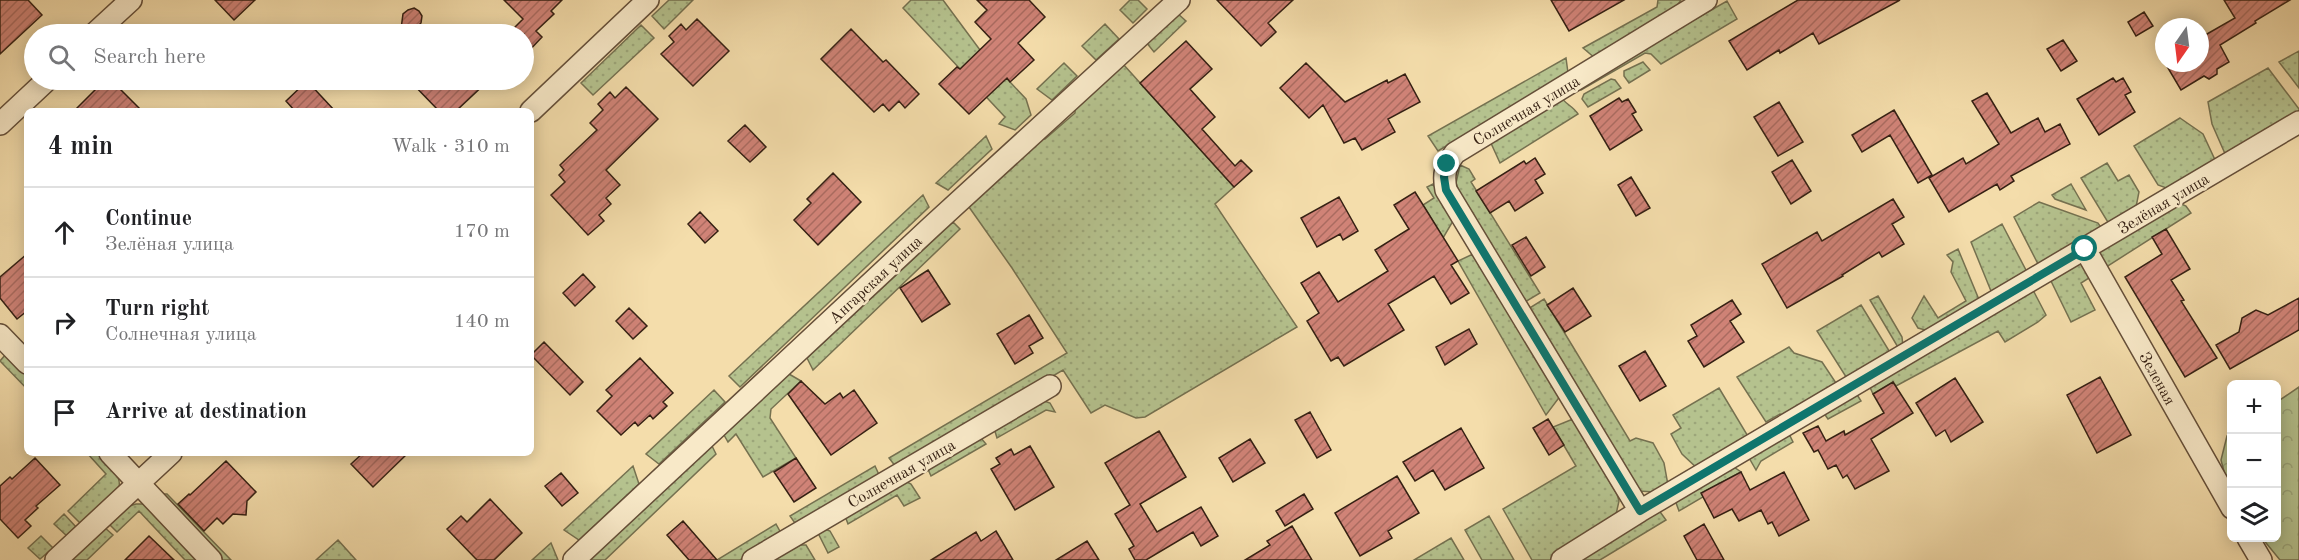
<!DOCTYPE html>
<html lang="en">
<head>
<meta charset="utf-8">
<style>
  :root { --surface:#fff; --page:#f6f6f6; --text:#202124; --muted:#757577; --line:#e0e0e0 }
  body { margin:0; font-family:"Old Standard TT",serif; background:var(--page); color:var(--text) }
  .controls { position:absolute; right:18px; bottom:18px; display:grid; overflow:hidden; border-radius:9px; box-shadow:0 3px 15px #0003 }
  .controls button { width:54px; height:54px; display:grid; place-items:center; padding:0; border:0; border-bottom:2px solid var(--line); background:var(--surface); color:var(--text); font:30px sans-serif }
  .compass { position:absolute; left:2155px; top:18px; width:54px; height:54px; border-radius:50%; background:var(--surface); box-shadow:0 3px 15px #0003; rotate:194deg }
  .stop { position:absolute; width:18px; height:18px; margin:-14px; border:4px solid #0f766e; border-radius:50%; background:#fff }
  .stop.end { background:#0f766e; border-color:#fff; box-shadow:0 2px 6px #0008 }
  .list { margin:0; padding:0; list-style:none }
  h2 { display:flex; justify-content:space-between; align-items:center; height:78px; margin:0; padding:0 24px; font-size:26px }
  h2 small { font-size:20px; font-weight:400; color:var(--muted) }
  .list li { display:grid; grid-template-columns:39px 1fr auto; gap:18px; align-items:center; box-sizing:border-box; height:90px; padding:0 24px; border-top:2px solid var(--line) }
  .list b { display:block; font-size:22px; white-space:nowrap }
  .list p { margin:0; font-size:20px; white-space:nowrap; color:var(--muted) }
  .list em { font-size:20px; font-style:normal; color:var(--muted) }
  .icon { flex:none; width:33px; height:33px; fill:none; stroke:currentColor; stroke-width:2; stroke-linecap:round; stroke-linejoin:round }
  .map { position:relative; flex:none; width:2299px; height:560px; overflow:hidden }
  .search { position:absolute; background:var(--surface); box-shadow:0 3px 15px #0003; left:24px; top:24px; width:510px; height:66px; display:flex; align-items:center; gap:15px; box-sizing:border-box; padding:0 21px; border-radius:33px; color:var(--muted); font-size:22px }
  .panel { position:absolute; background:var(--surface); box-shadow:0 3px 15px #0003; left:24px; top:108px; width:510px; height:348px; border-radius:9px }
  .map>svg:first-child { display:block }
</style>
</head>
<body>
<div class="map">
<svg width="2299" height="560" viewBox="0 0 2299 560">
  <defs>
    <pattern id="green-dots" width="8" height="8" patternUnits="userSpaceOnUse" patternTransform="scale(1.5)"><rect width="8" height="8" fill="#b5c28e"/><path d="M2 2h.1M6 6h.1" fill="none" stroke="#9ca67a" stroke-width="1.8" stroke-linecap="round"/></pattern>
    <pattern id="forest-crowns" width="20" height="18" patternUnits="userSpaceOnUse" patternTransform="scale(1.5)"><rect width="20" height="18" fill="#b5c28e"/><path d="M2 6a3 3 0 1 1 6 0M12 15a3 3 0 1 1 6 0" fill="none" stroke="#9ca67a"/></pattern>
    <pattern id="building-hatch" width="6" height="6" patternUnits="userSpaceOnUse" patternTransform="scale(1.5)"><rect width="6" height="6" fill="#d08377"/><path d="M-1 1l2-2M0 6l6-6M5 7l2-2" fill="none" stroke="#aa6b60"/></pattern>
  </defs>
  <rect width="100%" height="100%" fill="#f4ddab"/>
  <filter id="stains"><feTurbulence type="fractalNoise" baseFrequency=".00333" numOctaves="4"/><feColorMatrix values="0 0 0 0 .2 0 0 0 0 .09 0 0 0 0 .02 0 0 0 .5 -.17"/></filter>
  <radialGradient id="worn" r=".72"><stop offset=".6" stop-color="#630" stop-opacity="0"/><stop offset="1" stop-color="#630" stop-opacity=".3"/></radialGradient>
  <path fill="url(#green-dots)" stroke="#757150" stroke-width="1.5" d="M669,0H693L664,29L652,16Z
    M911,0H943L980,50L1026,99L1031,115L1015,130L999,124L1005,117L903,8Z
    M1130,0H1138L1147,9L1133,23L1120,10Z
    M1658,0H1681L1674,10L1595,58L1583,48L1657,7Z
    M1727,1L1737,19L1661,64L1651,54L1645,53L1581,90L1578,86Z
    M1177,13L1186,21L1154,52L1146,42Z
    M1105,24L1119,39L1096,60L1082,46Z
    M641,25L654,38L593,95L581,83Z
    M2299,51V88L2279,62Z
    M1566,58L1568,73L1438,151L1428,136Z
    M1643,62L1650,70L1629,83L1624,76V71Z
    M1064,63L1077,76L1052,100L1037,89Z
    M1123,64L1234,187L1215,204L1297,327L1145,417L1136,418L1105,405L1091,413L1063,370L896,467L889,458L1067,353L1012,268L969,207L1040,139H1045L1075,113V106Z
    M2268,68L2299,109V113L2226,156L2212,124L2208,102Z
    M1611,79L1615,80L1621,88L1588,107L1582,99L1584,94Z
    M1561,97C1565,104 1573,106 1578,114L1500,163L1490,141Z
    M2180,118L2203,134L2216,162L2169,189L2158,185L2134,146Z
    M986,136L992,149L948,190L936,183Z
    M2107,163L2118,181L2129,175L2139,192L2136,207L2109,224L2081,178Z
    M1460,165L1469,169L1475,179L1471,182L1540,293L1525,302L1459,192L1456,183Z
    M1433,184L1453,221L1443,238L1423,205L1434,198L1427,187Z
    M2071,184L2086,210L2055,199L2052,195Z
    M923,195L929,207L740,387L729,376Z
    M2039,202L2098,223L2102,229L2039,266L2014,217Z
    M2179,203L2186,206L2191,213L2081,283L2095,310L2071,322L2051,281Z
    M953,222L960,229L813,370L807,358Z
    M2002,224L2028,274L1993,296L1971,242Z
    M1958,249L1980,302L1929,331L1918,328L1912,318L1924,296L1938,318L1966,301L1951,272L1953,262L1947,255Z
    M1473,254L1561,395L1546,415L1458,261Z
    M2033,290L2046,315L2038,322L2005,342L1998,331L1896,386L1893,382L1873,394L1869,385Z
    M1878,296L1902,337L1903,347L1899,349L1870,300Z
    M1544,299L1630,441L1636,438L1653,443L1664,463L1668,485L1655,492L1638,491L1528,309Z
    M1861,305L1891,354L1848,380L1817,331Z
    M1789,347L1794,353L1822,362L1838,386L1788,417L1780,414L1766,422L1737,377Z
    M7,353L27,375V389L0,361Z
    M789,374L801,381L771,409L770,418L796,458L763,477L736,434L728,442L724,435Z
    M1719,388L1749,438L1698,469L1682,454L1671,434L1681,428L1673,415Z
    M714,390L725,402L659,464L646,454Z
    M1856,393L1861,401L1828,419L1823,412Z
    M1044,401L1050,403L1055,412L1046,410L997,438L994,428Z
    M1573,419L1617,494L1619,501L1615,519L1550,560H1532L1503,509L1576,466L1553,427Z
    M1784,435L1790,436L1793,442L1761,461L1756,470L1748,456Z
    M980,437L986,444L931,476L927,467Z
    M712,446L716,454L605,560H589Z
    M87,453H98C107,463 122,474 119,488L81,524L68,511L106,474Z
    M1731,465L1741,472L1702,493L1703,497L1679,511L1675,500Z
    M633,466L639,484L579,540L564,530Z
    M875,466L880,477L797,526L790,516Z
    M905,481L911,484L920,498L904,506L897,495L848,524L845,516Z
    M162,494H167L231,560H222L163,498Z
    M136,504H145L200,560H185L139,511L117,532L107,522L126,507Z
    M1658,509L1666,520L1600,560H1575Z
    M64,514L77,528L68,537L54,524Z
    M1489,516L1514,560H1482L1465,530Z
    M776,524L782,535L740,560H717Z
    M104,527L113,535L87,560H70Z
    M825,529L830,531L839,547L828,553L818,533Z
    M41,536L53,548L40,559L28,548Z
    M1451,538L1464,560H1414Z
    M338,540L356,560H316Z
    M551,543L558,560H532Z
    M800,545H806L815,560H773Z"/>
  <path fill="url(#forest-crowns)" stroke="#757150" stroke-width="1.5" d="M2299,387V560H2280L2262,538H2276L2277,402Z
    M2231,432V499L2221,460L2227,436Z"/>
  <path fill="url(#building-hatch)" stroke="#352013" stroke-width="1.5" d="M0,0H28L42,15L0,54Z
    M215,0H255L234,20Z
    M504,0H562L551,11L554,14L536,31L542,37L524,56V34H508L523,19Z
    M977,0H1029L1045,17L1018,43L1034,60L1010,82L1007,78L969,114L939,84L957,67L960,69L991,39L975,22L987,10Z
    M1217,0H1293L1268,23L1276,32L1261,46Z
    M1551,0H1624L1569,31Z
    M1798,0H1900L1819,44L1813,33L1780,53L1779,50L1747,70L1729,41Z
    M2224,0H2290L2255,21L2256,23L2220,45L2229,62L2217,69V74L2209,79L2204,76L2181,90L2165,63H2200V38L2235,18Z
    M414,8L419,11L422,16L421,23L417,27L401,29L403,14L408,10Z
    M2144,12L2153,26L2136,36L2128,22Z
    M697,19L729,51L693,86L661,54L674,42L669,36L681,24L686,30Z
    M851,29L883,62L886,60L919,94L905,108L899,101L889,111L883,104L874,112L821,59Z
    M2063,40L2077,61L2061,71L2047,49Z
    M1186,41L1212,69L1190,89L1215,117L1202,129L1235,166L1241,160L1252,171L1234,187L1140,83Z
    M1306,63L1345,102L1387,80L1388,83L1405,74L1420,102L1388,119L1395,132L1362,150L1355,138L1344,143L1323,105L1309,118L1280,88Z
    M2113,78L2116,82L2123,78L2131,92L2125,95L2135,112L2099,135L2077,99Z
    M105,80H111L142,111H74Z
    M409,80H489L456,111H439Z
    M307,81L335,111H295L286,101Z
    M626,87L658,119L606,170L620,185L606,198L611,204L599,215L604,221L588,235L551,195L565,182L559,175L564,170L560,165L597,130L590,123L603,110L598,104L610,92L615,98Z
    M1987,93L2011,133L2038,118L2045,132L2060,124L2070,144L2011,176L2014,181L2000,190L1997,184L1949,212L1929,178L1963,158L1966,164L1999,144L1972,101Z
    M1619,98L1622,102L1628,99L1636,112L1632,114L1642,130L1610,150L1590,116Z
    M1779,102L1803,142L1778,156L1754,117Z
    M1894,110L1932,175L1918,183L1890,135L1862,152L1852,135Z
    M745,125L766,147L750,162L728,141Z
    M1535,158L1545,174L1535,180L1543,193L1515,211L1509,201L1490,213L1476,191L1524,161L1526,164Z
    M1792,160L1811,191L1791,204L1772,172Z
    M833,173L861,202L818,245L794,220L811,203L807,199Z
    M1631,177L1650,208L1636,216L1618,185Z
    M1415,192L1458,261L1451,265L1469,293L1451,304L1434,276L1388,304L1404,330L1344,366L1338,357L1331,361L1307,321L1319,313L1301,283L1319,272L1338,302L1388,271L1375,250L1409,229L1394,205Z
    M1339,197L1358,231L1343,240L1340,234L1317,247L1301,218Z
    M1893,199L1904,217L1892,224L1904,244L1882,257L1879,252L1842,275L1843,276L1787,308L1762,264L1817,232L1822,241Z
    M700,212L718,231L705,243L688,224Z
    M2166,229L2190,269L2171,280L2184,300L2181,301L2217,358L2185,377L2125,277L2162,254L2152,237Z
    M1526,237L1545,267L1531,276L1512,245Z
    M27,254V311L17,319L0,298V277Z
    M928,270L950,304L922,322L900,288Z
    M583,274L595,287L575,306L563,293Z
    M1573,288L1591,316L1565,332L1547,305Z
    M2299,298V330L2230,369L2216,345L2239,332L2242,318L2256,310L2268,315Z
    M1732,300L1741,314L1730,321L1744,342L1704,367L1688,341L1697,336L1691,325Z
    M629,308L647,326L633,339L616,321Z
    M1029,315L1043,338L1029,346L1033,353L1015,364L997,334Z
    M1469,329L1477,344L1445,365L1436,347Z
    M544,342L583,382L570,395L531,355Z
    M1645,351L1666,386L1640,401L1619,366Z
    M640,358L673,393L663,402L667,406L653,419L650,415L638,426L635,422L621,435L597,411L612,396L606,390Z
    M2100,377L2131,435L2097,453L2067,395Z
    M1955,378L1983,422L1951,442L1945,430L1936,436L1916,403Z
    M801,381L825,404L840,393L843,398L854,390L877,423L831,455L788,394Z
    M1893,382L1913,413L1871,439L1889,471L1855,489L1847,475L1843,478L1836,465L1828,469L1818,450L1814,452L1803,433L1818,426L1826,441L1844,431L1845,435L1884,413L1873,394Z
    M1310,412L1331,450L1317,458L1295,420Z
    M1548,419L1564,445L1549,455L1533,428Z
    M1461,428L1484,468L1445,490L1433,470L1415,481L1403,462Z
    M1159,431L1186,477L1140,504L1157,532L1201,507L1218,536L1201,546L1193,532L1146,560H1135L1129,549L1134,546L1115,514L1130,505L1105,463Z
    M1250,439L1265,463L1233,482L1219,458Z
    M1030,446L1054,487L1015,510L991,469L1000,464L996,458L1011,449L1014,455Z
    M363,453H408L373,487L351,464Z
    M35,458L60,485L36,506L38,508L25,520L31,526L18,538L0,519V486L10,477L12,479Z
    M796,458L816,488L794,502L774,472Z
    M226,461L256,492L247,501L246,515L233,514L223,524L217,518L204,531L178,504L189,494L190,495Z
    M1741,472L1750,490L1784,472L1809,520L1779,536L1772,522L1768,524L1761,510L1739,521L1732,509L1714,518L1701,493Z
    M561,473L578,493L562,506L545,486Z
    M1397,476L1419,513L1388,531L1392,538L1360,556L1335,513Z
    M1304,494L1313,509L1285,526L1276,511Z
    M490,499L522,533L494,560H477L447,529L461,516L467,522Z
    M683,521L717,560H689L667,535Z
    M1704,524L1724,560H1697L1684,536Z
    M1292,526L1312,560H1245L1270,545L1267,541Z
    M996,531L1013,560H931L976,532L981,541Z
    M149,536L174,560H125Z
    M1087,541L1099,560H1056Z"/>
  <g fill="none" stroke-linecap="round" stroke-linejoin="round">
    <g stroke="#654f39" stroke-width="24">
      <path id="minor" d="M94,34L131,0
        M531,111L648,0
        M0,124L47,80
        M2085,249L2232,508
        M0,335L27,363
        M110,453L211,560
        M1640,511L1446,190C1443,174 1445,166 1455,153L1706,0
        M2248,538L2261,560
        M56,560L171,453
        M574,560L931,227L1179,0
        M753,560L1050,386
        M1562,560L1640,511L2299,122"/>
    </g>
    <use href="#minor" stroke="#f8e9c8" stroke-width="21"/>
  </g>
  <g fill="none" stroke-linecap="round" stroke-linejoin="round">
    <path stroke="#0f766e" stroke-width="8" d="M1447,164L1444,177L1446,190L1640,511L2085,249"/>
  </g>
  <g text-anchor="middle" stroke-width="5" stroke-linejoin="round" paint-order="stroke">
    <g font-size="16" fill="#352013" stroke="#f8e9c8">
      <text transform="translate(1526 110) rotate(-31)" y="6">Солнечная улица</text>
      <text transform="translate(2163 203) rotate(-31)" y="6">Зелёная улица</text>
      <text transform="translate(875 279) rotate(-43)" y="6">Ангарская улица</text>
      <text transform="translate(2158 378) rotate(61)" y="6">Зеленая</text>
      <text transform="translate(901 473) rotate(-30)" y="6">Солнечная улица</text>
    </g>
  </g>
  <rect width="100%" height="100%" filter="url(#stains)"/>
  <rect width="100%" height="100%" fill="url(#worn)"/>
</svg>
<div class="controls">
<button>+</button>
<button>−</button>
<button><svg class="icon" aria-label="layers" viewBox="0 0 24 24"><path d="M12 4l9 5-9 5-9-5zM3 14l9 5 9-5"/></svg></button>
</div>
<svg class="compass" viewBox="-18 -18 36 36"><path d="M0-13l5 13h-10z" fill="#e53935"/><path d="M0 13l5-13h-10z" fill="#757577"/></svg>
<div class="stop" style="left:2085px;top:249px"></div>
<div class="stop end" style="left:1447px;top:164px"></div>
<div class="search"><svg class="icon" aria-label="search" viewBox="0 0 24 24"><circle cx="10" cy="10" r="6"/><path d="M15 15l6 6"/></svg>Search here</div>
<section class="panel">
<h2>4 min<small>Walk · 310 m</small></h2>
<ul class="list">
<li><svg class="icon" aria-label="ahead" viewBox="0 0 24 24"><path d="M12 20V5M6 11l6-6 6 6"/></svg><div><b>Continue</b><p>Зелёная улица</p></div><em>170 m</em></li>
<li><svg class="icon" aria-label="right" viewBox="0 0 24 24"><path d="M7 20v-9h11M14 6l5 5-5 5"/></svg><div><b>Turn right</b><p>Солнечная улица</p></div><em>140 m</em></li>
<li><svg class="icon" aria-label="arrive" viewBox="0 0 24 24"><path d="M6 21V4h12l-3 4 3 4H6"/></svg><div><b>Arrive at destination</b></div></li>
</ul>
</section>
</div>
</body>
</html>
